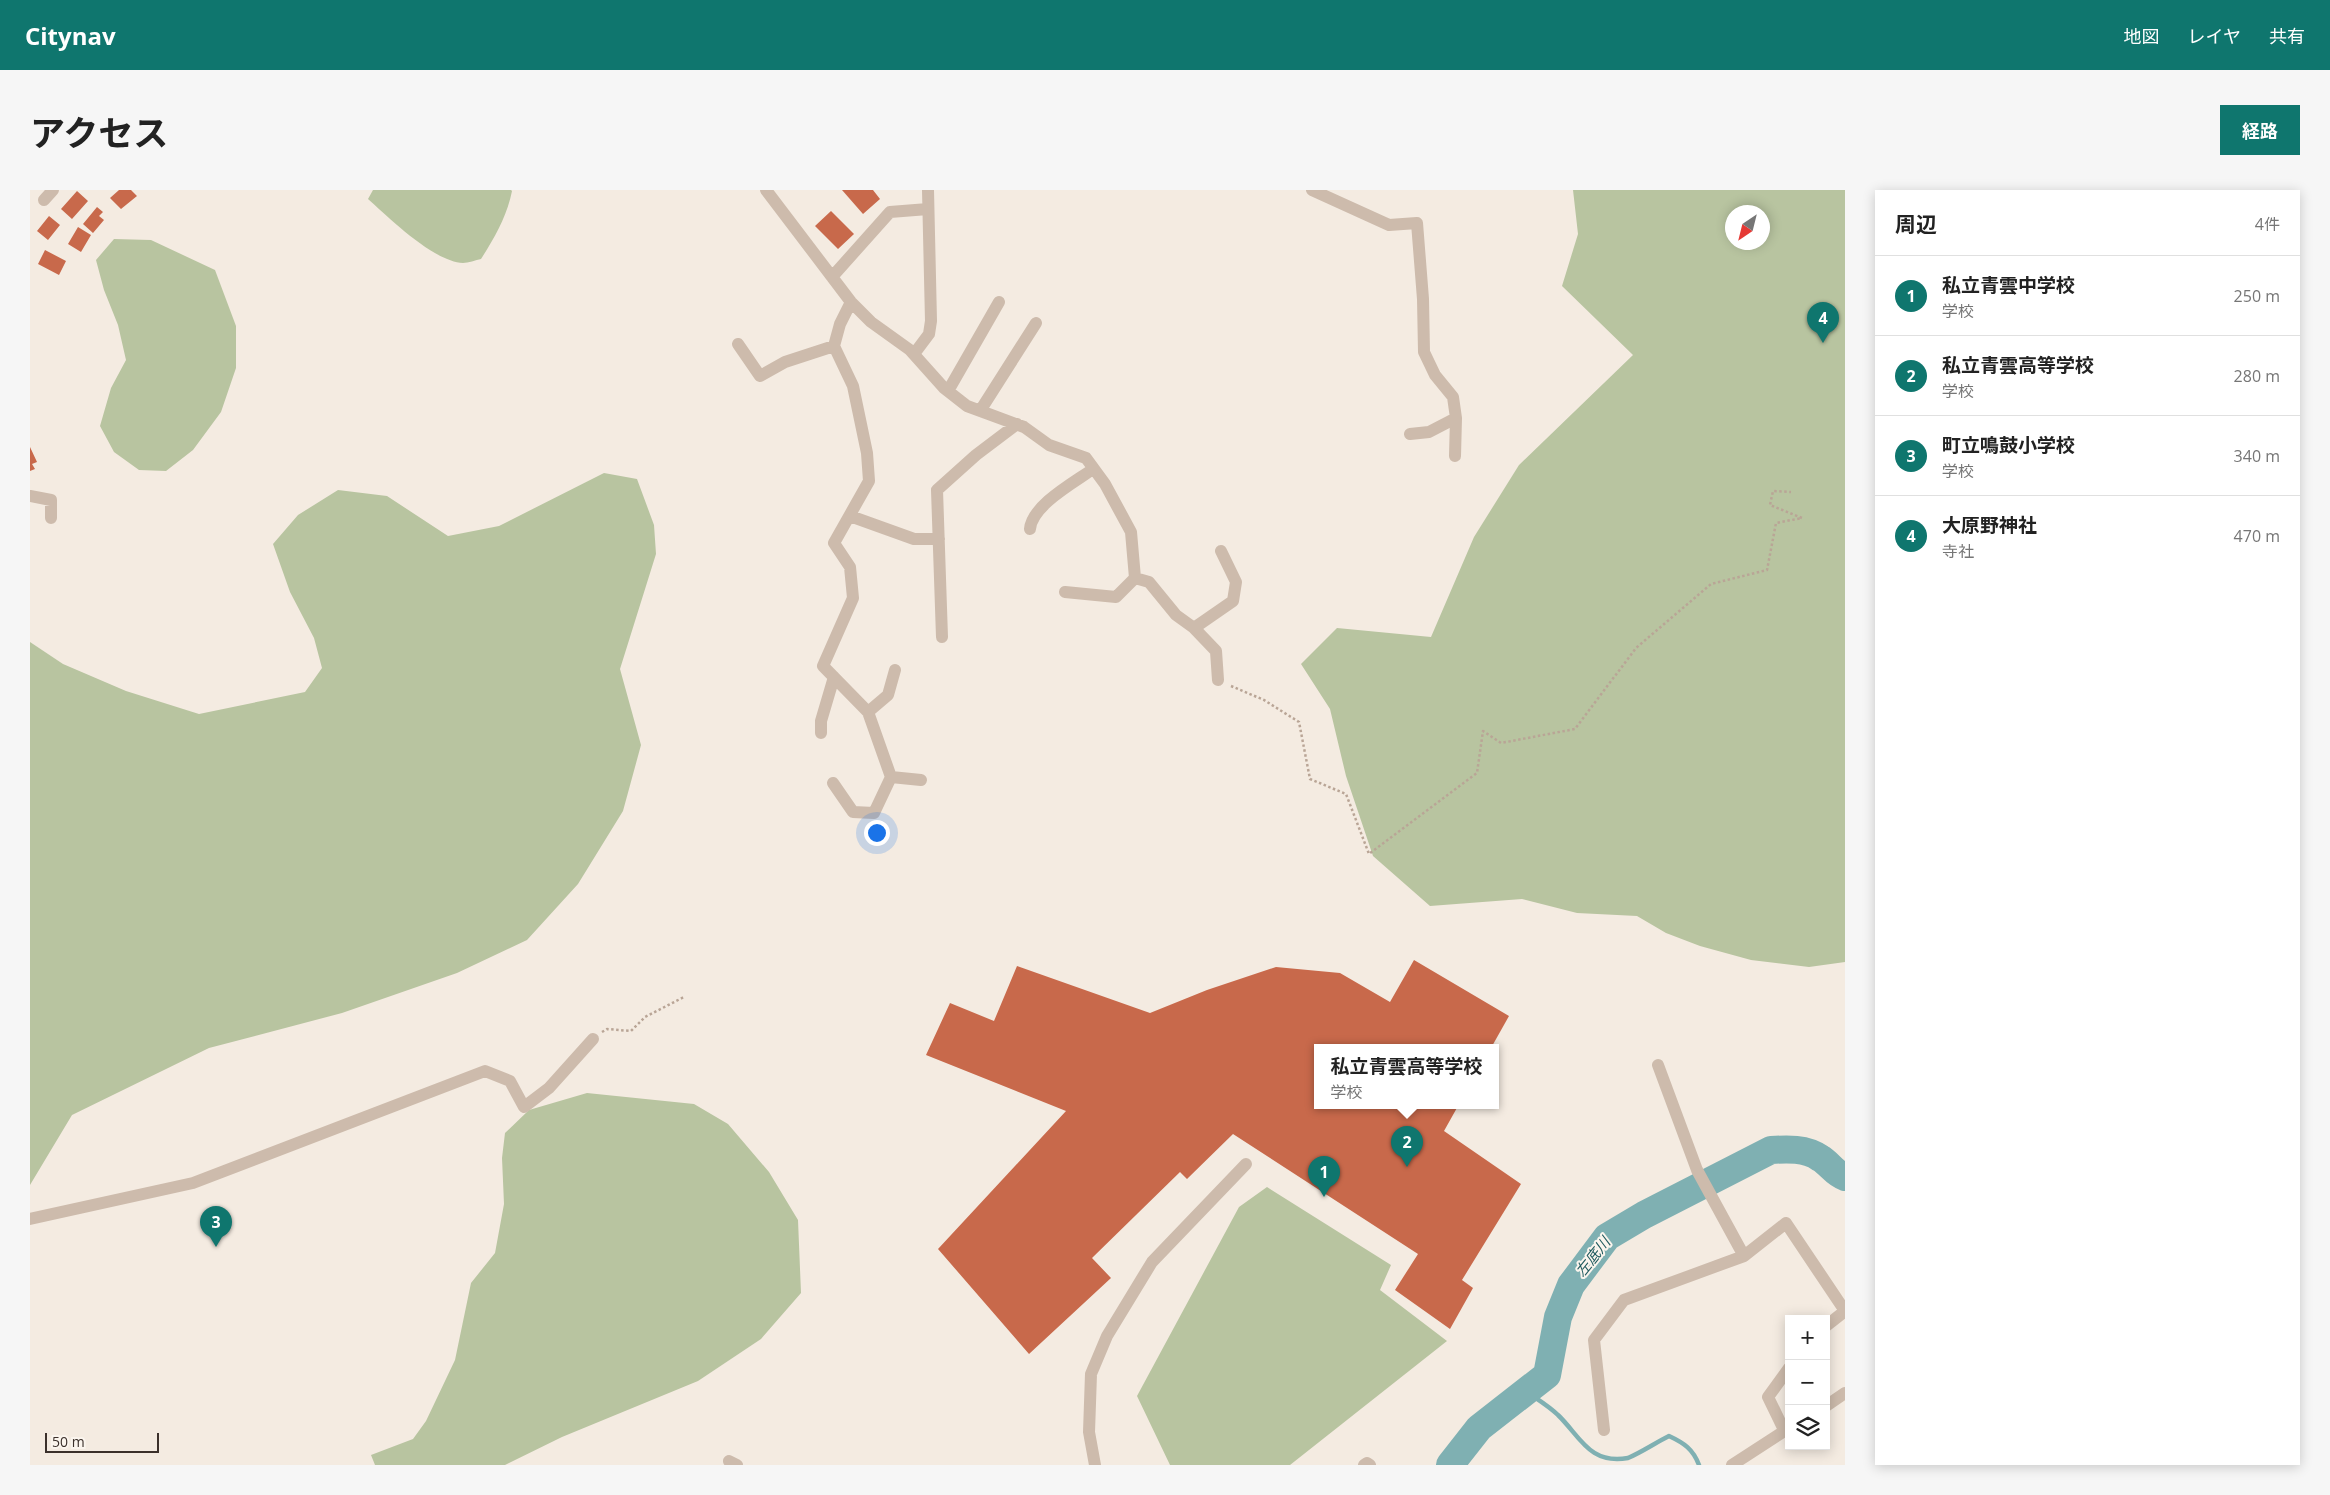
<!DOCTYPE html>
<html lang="ja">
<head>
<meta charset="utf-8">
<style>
  :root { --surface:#fff; --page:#f6f6f6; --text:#222; --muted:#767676; --line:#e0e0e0; --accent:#0f766e }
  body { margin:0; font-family:"Open Sans","Noto Sans JP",sans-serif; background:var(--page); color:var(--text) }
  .controls { position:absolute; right:15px; bottom:15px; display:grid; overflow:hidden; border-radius:0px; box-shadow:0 2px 12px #0003 }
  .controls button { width:45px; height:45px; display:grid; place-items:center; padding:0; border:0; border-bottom:1px solid var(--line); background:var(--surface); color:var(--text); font:25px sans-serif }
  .compass { position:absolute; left:1695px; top:15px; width:45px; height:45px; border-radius:50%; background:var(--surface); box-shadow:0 2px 12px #0003; rotate:215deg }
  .scale { position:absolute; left:15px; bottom:12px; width:114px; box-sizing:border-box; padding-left:5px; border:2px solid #3b302b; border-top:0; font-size:14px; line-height:18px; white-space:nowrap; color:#3b302b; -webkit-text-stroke:4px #fbf5ee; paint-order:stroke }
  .you { position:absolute; left:846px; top:642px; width:18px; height:18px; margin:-12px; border:4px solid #fff; border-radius:50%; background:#1a73e8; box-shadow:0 0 0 8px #1a73e833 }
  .badge { display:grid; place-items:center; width:32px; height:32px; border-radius:50%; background:var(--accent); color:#fff; font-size:16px; font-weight:700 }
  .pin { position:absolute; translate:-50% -41px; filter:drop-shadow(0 1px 2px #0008) }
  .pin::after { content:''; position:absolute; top:26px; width:18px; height:15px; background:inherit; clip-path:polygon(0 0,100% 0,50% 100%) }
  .popup { position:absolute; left:1284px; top:854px; width:185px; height:65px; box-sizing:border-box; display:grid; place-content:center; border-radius:0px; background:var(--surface); filter:drop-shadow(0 1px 4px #0005); font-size:16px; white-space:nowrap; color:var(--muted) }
  .popup b { font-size:19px; color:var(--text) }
  .popup::after { content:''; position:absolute; left:50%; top:100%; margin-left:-10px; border:10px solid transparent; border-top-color:var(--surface) }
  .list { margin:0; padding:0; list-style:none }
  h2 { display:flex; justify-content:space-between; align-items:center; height:65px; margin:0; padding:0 20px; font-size:21px }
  h2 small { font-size:16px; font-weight:400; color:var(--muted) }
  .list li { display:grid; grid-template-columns:32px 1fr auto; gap:15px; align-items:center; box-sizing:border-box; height:80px; padding:0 20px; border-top:1px solid var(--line) }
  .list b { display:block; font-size:19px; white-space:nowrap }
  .list p { margin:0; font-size:16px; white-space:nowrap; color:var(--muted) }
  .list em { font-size:16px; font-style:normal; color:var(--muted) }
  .icon { flex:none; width:28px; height:28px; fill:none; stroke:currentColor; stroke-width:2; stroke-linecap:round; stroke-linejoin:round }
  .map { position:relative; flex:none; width:1815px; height:1275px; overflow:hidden; border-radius:0px }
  header { display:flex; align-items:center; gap:30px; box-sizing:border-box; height:70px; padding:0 25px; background:var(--accent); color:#fff }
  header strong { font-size:24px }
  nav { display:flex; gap:28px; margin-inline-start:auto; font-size:18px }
  .intro { display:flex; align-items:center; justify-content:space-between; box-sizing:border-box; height:120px; padding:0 30px }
  h1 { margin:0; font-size:35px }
  .button { padding:12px 22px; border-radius:0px; background:var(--accent); color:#fff; font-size:18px; font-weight:700 }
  main { display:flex; gap:30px; padding:0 30px }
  aside { flex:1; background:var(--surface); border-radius:0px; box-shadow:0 2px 12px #0003 }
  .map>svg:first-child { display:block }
</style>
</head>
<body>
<header>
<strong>Citynav</strong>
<nav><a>地図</a><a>レイヤ</a><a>共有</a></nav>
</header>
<div class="intro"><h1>アクセス</h1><a class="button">経路</a></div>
<main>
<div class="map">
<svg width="1815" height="1275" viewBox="0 0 1815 1275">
  <rect width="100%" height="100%" fill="#f4ebe1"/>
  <path fill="#b8c4a0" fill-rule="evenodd" d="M343,0H481L482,1C477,26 465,47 451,69C446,70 438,73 433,73C404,72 358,27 338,9Z
    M1543,0H1815V772L1779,777L1721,770L1670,756L1636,743L1607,726L1547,723L1492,709L1400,716L1343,666L1316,586L1300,519L1271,474L1307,438L1401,447L1444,347L1489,275L1603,165L1532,96L1548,44ZM1702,22H1732V52H1702Z
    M84,49L121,50L185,80L206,136V178L191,222L163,260L136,281L109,280L84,262L70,236L81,198L96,170L88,135L74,100L66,70Z
    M574,283L607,289L624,335L626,364L590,479L611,555L593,621L548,694L497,750L427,783L312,823L179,858L42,925L0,995V452L33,474L96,501L169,524L275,502L292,478L284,448L260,402L243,354L268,325L308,300L357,306L418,346L469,336Z
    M557,903L664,914L698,934L739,982L768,1030L771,1103L731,1149L668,1191L532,1247L475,1275H345L341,1265L383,1249L396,1231L425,1170L441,1093L465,1063L474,1014L472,968L475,943L499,920Z
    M1237,997L1361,1075L1350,1100L1417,1151L1260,1275H1140L1107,1206L1209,1017Z"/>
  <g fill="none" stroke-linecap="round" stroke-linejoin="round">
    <path stroke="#7fb0b2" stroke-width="4.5" d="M1497,1202C1507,1209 1519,1216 1528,1225C1550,1246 1559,1275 1598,1268C1612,1262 1625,1253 1639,1246C1654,1253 1663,1259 1669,1275"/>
    <path stroke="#7fb0b2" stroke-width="28" d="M1420,1275L1449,1238L1517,1185L1528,1127L1541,1095L1577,1047L1614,1025L1741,960C1757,959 1776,958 1790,968C1799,973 1805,984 1815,987"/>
  </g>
  <path fill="#c8694b" d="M89,0H101L107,6L91,19L80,8Z
    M812,0H843L850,9L833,24Z
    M47,1L58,11L42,29L31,19Z
    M67,17L73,22L69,26L74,30L63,43L53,34Z
    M801,21L824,44L808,59L785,36Z
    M19,26L30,35L18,50L7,41Z
    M48,37L61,45L51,62L38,54Z
    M15,60L36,71L29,85L8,74Z
    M0,257L7,272L2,274L5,279L0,281Z
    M1384,770L1479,826L1461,858H1288V916H1428L1414,941L1491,994L1432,1090L1443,1098L1420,1139L1365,1100L1388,1064L1203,944L1157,989L1150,982L1062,1068L1081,1088L999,1164L908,1059L1036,921L896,865L920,813L964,831L987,776L1120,823L1177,800L1246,777L1310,783L1360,812Z"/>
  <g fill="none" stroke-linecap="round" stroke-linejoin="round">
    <path stroke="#b9a596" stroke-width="2.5" stroke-dasharray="2.5 2.5" stroke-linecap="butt" d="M1201,496L1234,510L1269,532L1280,589L1316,604L1339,664L1447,583L1453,541L1471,553L1545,539L1606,458L1681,394L1737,380L1746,333L1772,328L1740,315L1743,301L1761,302
      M572,842L577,839L601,841L615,827L654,807"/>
    <path stroke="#cdbbac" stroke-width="12" d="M736,0L821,112L841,132L880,160L914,198L937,216L994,237L1019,255L1056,268L1075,294L1101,342L1105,388L1119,392L1146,425L1164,438L1186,461L1188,490
      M1282,0L1359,35L1387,33L1393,109L1394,162L1405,185L1423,207L1426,228L1425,266
      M14,10L23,0
      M802,87L860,22L898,19
      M708,154L730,186L755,172L804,156
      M884,164L899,144L901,131L898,0
      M918,201L969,112
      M950,221L1006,133
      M1380,244L1399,242L1426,228
      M0,306L21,310V328
      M820,326L884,349H909
      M1000,339C1002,315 1045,292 1063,279
      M1035,402L1086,407L1105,388
      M1164,438L1203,411L1206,392L1191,361
      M912,447L907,300L946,265L987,234
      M838,522L858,505L865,480
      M791,543V531L804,487
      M861,587L891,590
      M803,593L823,622L844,623L861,587L838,522L793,476L823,408L820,377L804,353L839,291L837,263L823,196L804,156L810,134L821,112
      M1628,875L1667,980L1714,1066
      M0,1029L163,993L455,881L480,891L494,917L519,898L563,849
      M1796,1136L1815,1121
      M1796,1216L1815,1203
      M1574,1240L1564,1150L1594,1110L1714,1066L1756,1033L1815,1121
      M1754,1240L1738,1207L1759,1178
      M699,1271L707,1275
      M1065,1275L1059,1242L1061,1184L1077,1146L1122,1072L1216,974
      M1334,1275L1337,1273L1340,1275
      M1702,1275L1759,1238"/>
  </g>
  <g text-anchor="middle" stroke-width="4" stroke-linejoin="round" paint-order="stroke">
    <g font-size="15" font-style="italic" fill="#1f5a5e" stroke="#fbf5ee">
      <text transform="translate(1563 1067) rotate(-51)" y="5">左底川</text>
    </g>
  </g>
</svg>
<div class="controls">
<button>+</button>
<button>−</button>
<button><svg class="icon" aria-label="layers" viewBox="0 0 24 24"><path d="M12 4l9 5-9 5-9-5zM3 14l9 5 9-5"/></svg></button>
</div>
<svg class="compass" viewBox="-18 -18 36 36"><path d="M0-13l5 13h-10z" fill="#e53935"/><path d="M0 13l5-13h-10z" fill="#767676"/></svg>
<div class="scale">50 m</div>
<div class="you"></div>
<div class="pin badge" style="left:1294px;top:1007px">1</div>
<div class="pin badge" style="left:1377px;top:977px">2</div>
<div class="popup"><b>私立青雲高等学校</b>学校</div>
<div class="pin badge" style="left:186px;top:1057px">3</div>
<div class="pin badge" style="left:1793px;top:153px">4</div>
</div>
<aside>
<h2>周辺<small>4件</small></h2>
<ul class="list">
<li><span class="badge">1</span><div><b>私立青雲中学校</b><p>学校</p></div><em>250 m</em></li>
<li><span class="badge">2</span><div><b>私立青雲高等学校</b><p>学校</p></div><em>280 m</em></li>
<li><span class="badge">3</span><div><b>町立鳴鼓小学校</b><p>学校</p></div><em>340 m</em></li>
<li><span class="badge">4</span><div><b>大原野神社</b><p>寺社</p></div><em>470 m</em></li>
</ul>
</aside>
</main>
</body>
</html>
